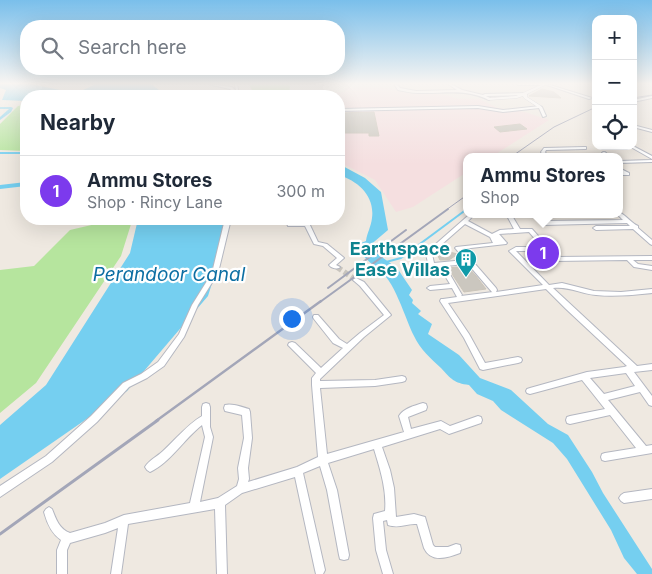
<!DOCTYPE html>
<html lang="en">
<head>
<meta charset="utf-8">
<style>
  :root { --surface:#fff; --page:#f6f6f7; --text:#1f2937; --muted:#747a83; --line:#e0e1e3; --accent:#7c3aed }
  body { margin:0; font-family:Inter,sans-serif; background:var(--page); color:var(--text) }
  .controls { position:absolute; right:15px; top:15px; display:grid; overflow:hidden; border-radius:10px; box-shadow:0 5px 20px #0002 }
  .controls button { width:45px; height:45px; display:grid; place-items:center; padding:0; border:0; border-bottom:1px solid var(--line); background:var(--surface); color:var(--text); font:25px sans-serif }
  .you { position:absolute; left:291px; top:318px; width:18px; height:18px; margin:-12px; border:4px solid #fff; border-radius:50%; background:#1a73e8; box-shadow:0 0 0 8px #1a73e833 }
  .badge { display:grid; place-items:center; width:32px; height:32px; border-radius:50%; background:var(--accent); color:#fff; font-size:16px; font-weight:700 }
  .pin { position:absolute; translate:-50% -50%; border:2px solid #fff; box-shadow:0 1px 5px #0006 }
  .popup { position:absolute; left:463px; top:153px; width:160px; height:65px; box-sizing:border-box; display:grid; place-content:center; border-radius:10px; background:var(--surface); filter:drop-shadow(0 1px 4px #0005); font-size:16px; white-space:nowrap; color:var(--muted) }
  .popup b { font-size:19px; color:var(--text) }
  .popup::after { content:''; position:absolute; left:50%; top:100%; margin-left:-10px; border:10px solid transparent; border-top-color:var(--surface) }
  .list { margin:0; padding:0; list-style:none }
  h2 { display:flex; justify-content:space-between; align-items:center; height:65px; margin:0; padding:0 20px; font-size:21px }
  h2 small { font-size:16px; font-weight:400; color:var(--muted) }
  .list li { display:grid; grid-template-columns:32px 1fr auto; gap:15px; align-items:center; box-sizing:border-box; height:70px; padding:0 20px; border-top:1px solid var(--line) }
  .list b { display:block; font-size:19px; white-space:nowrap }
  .list p { margin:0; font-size:16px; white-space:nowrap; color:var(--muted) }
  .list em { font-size:16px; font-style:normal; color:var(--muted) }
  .icon { flex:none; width:28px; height:28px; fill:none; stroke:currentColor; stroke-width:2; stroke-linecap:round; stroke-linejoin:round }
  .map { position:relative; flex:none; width:652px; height:574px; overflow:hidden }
  .search { position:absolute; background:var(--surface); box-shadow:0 5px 20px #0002; left:20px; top:20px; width:325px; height:55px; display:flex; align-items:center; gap:12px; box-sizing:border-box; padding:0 18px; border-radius:20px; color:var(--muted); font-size:19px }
  .panel { position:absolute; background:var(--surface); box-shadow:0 5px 20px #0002; left:20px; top:90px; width:325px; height:135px; border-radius:20px }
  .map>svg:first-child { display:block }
</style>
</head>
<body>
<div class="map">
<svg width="652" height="574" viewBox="0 0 652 574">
  <rect width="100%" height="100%" fill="#efe9e1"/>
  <path fill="#f5dfe0" d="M376,87L446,95L458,99H479L498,108L525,112L549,120L491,157H467V172L413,207L396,212L375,180L339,162V96H326L325,93L345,92V88Z"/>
  <path fill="#b6e59e" d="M249,84H288L290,86L289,95L254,94Z
    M26,104V151L0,150V124L18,106Z
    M132,221L121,256L36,383L0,413V270L34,266L70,230L100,223Z"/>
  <path fill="#75cff0" d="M0,84H31L65,91L83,90L96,84H151L167,96H26V101L2,100L6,90L0,88Z
    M339,164L365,178L381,192L388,230L368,247L397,268L412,290L409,295L413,300L412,303L421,311L418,314L432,324L428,334L459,355L480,378L511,390L548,424L568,435L592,472L603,493L652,569V574H637L624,558L611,530L567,459L553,443L501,410L493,401L477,394L469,385C454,383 451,379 441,368C431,359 420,349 414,336C406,321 393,275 378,271C371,260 358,258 361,243L366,241C367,233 371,227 372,218C375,196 358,181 339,175Z
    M138,219H227L228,233L208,296L127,391L0,479V425L46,385L130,253Z"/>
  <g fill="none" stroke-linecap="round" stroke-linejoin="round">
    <path stroke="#75cff0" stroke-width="1" d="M465,210L467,209"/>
    <path stroke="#75cff0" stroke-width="2" d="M386,262L401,258L467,209"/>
    <path fill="#75cff0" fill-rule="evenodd" d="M0,107H11L13,108L11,112L0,120V117L9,109H0Z
      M0,152H26V154H0Z
      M26,182V186L0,189V185Z"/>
  </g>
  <path fill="#cbc7bf" stroke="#cbc5ba" d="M542,89L554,92L561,98L529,96Z
    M374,112L379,136H369V133H341L339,113Z
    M520,124L527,129L500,132L494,127Z
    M441,247H446L449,252L458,254L449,260H440L436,252L442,250Z
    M467,266L476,276L486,289L464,292L448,268Z"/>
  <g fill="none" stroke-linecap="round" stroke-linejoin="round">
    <path stroke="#c8c4bd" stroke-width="5.5" stroke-dasharray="5.5 3" stroke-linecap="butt" d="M337,267L356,280"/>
    <g stroke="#b4b7c1" stroke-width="2">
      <path id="minor" d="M208,84L232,87L236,91L235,84H237L239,94L241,96H237L230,89Z
        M394,84H396L400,88L416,91L457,90L448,84H451L462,90L483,95L485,94L525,93L527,94L525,95L486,96L490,98L489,100C464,88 444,94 418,93C411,93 404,91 398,90Z
        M517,84H542L541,85H518Z
        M544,84H547L592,98L589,99Z
        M652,96V98L633,102V100Z
        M478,106L503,110L540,106L542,107L546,116L543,117L539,108L503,112L478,108L339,111V109Z
        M633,125L652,130V132L633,127Z
        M629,146H633L652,156V159Z
        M585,147H586V149L546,150L545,152L548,157H544L541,152L544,148H545Z
        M603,152H605L610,157H605L602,153Z
        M652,160V162L619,163V161Z
        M619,168L629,173V175H619V173H622L619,171Z
        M619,212C627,216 631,223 638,226V228L652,240V245L650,244L633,229L596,230L593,228L596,226H630L627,223L543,225L540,223L543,221L623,220L617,214H619Z
        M470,214H475L468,221L492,234L500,230L514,229L506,214H511L520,229H532L557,257L652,256V260H633L638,264L652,266V270L634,267L627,260L555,261L553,260L545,251H516L549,285L562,283L594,291L621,292L652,289V293C633,295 615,297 596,295C581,294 569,286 553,288L637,366L652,364V370L634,372L652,396V406L649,405L640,392L608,400L646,446L652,445V453L605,461L602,460L601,457L602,454L605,453L636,448L610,415L570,424L567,423L566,420L567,417L570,416L605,409L582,380L530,394L527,393L526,391L527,389L530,388L587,372L624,367L627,366L566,309L546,289L448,303L469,334L485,363L518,357L521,358L522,360L521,362L518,363L483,370L480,369L464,338L440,301L441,299H443L457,297L452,288L430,290L427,288L430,286L450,284L439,266L416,268L413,266L416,264L428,263L426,254L429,250ZM465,224L490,237L493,243L456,247L455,248L456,249L465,260L434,263L432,254L433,252ZM529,232L542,247H516L509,251L543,285L496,292L497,290L496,288L462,249L506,244L507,243L506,242L499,234ZM468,264L492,292H493L461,296L462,295L445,266ZM626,373L635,386L604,394L590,378Z
        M225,219H231L218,273L198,305L184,337L164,366L147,378L129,387L97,422L52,462L0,497V486L46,456L91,416L123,383L141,374L158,362L179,334L192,305L212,273Z
        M285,219H289L292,223H309L318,242L327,244L343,257L344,258L336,265L340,267L339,268C336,269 331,268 329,265L337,258L323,246L314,244L305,226H288Z
        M356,278L364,282L391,315L364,337L320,379V381L375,380L402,376L405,377L406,379L405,381L402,382L375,386L320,388L327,454L404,432L399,416C404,408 414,406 423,403L426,404L427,407L426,410L408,417L411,429L441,421L450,426L478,416L481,417L482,420L481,423L449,434L440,429L382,447L390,470L394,488L396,517L414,514L425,517L433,545L435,547H448L456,544L460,545L461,549L460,553C447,558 431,563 424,548L417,524C406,523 400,529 388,525L387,520L383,521L386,550L393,574H383L376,550L373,518L374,514L385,511C387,490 380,469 374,449L328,463L337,490L349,555L348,559L344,560L340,559L339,555L327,490L320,466L303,473L325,570L323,574H316L315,570L295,477L242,493L225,505L227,574H217L215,509L128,524L121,574H111L118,528L105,533L70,543L67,550V574H57V550L61,540C51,533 47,523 44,512L46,509L49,507L52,509C56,519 59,529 70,533L105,523L124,515L190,503L205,437L202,425C184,439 171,462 150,472L147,470L145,467C149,460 158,456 163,451C176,439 187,425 202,416V407L203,404L206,403L209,404L210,407V427L213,437L200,502L218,498L237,486L239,479L238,468L244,438L242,415L225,411L224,408L225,405C232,403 242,407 249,409L250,412L252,438L248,468L249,479L248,482L297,467L318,457L312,385V378L316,373L288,345L289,343L292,342L295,343L321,368L343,348L333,343L314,319L313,317L314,315H318L339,339L347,344L360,333L384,315L360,286L353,280L354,279Z
        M652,489V499L624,503L621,501L619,498L621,495L624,493Z"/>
    </g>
    <g stroke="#b4b7c1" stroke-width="1">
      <path id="tertiary" d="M543,84H547L527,94V97L541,106V108H539L524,98L523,96L517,98L489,100L487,99L489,98L516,96Z"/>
    </g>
    <use href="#minor" fill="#fff" fill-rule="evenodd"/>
    <use href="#tertiary" fill="#fff" fill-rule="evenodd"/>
    <path stroke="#a3a6b8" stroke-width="1" d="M633,98L652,95
      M511,157L554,127L596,107
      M446,210L467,195"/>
    <path stroke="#a3a6b8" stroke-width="2" d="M328,288L406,230
      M320,302L448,209"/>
    <path stroke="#a3a6b8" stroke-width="2.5" d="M156,421L321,301"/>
    <path stroke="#a3a6b8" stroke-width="3" d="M0,534L158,420"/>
  </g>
  <linearGradient id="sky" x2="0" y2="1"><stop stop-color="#7abfeb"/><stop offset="0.51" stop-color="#f8f5f2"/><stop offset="1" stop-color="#f8f5f2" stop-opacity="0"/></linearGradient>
  <rect width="652" height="164" fill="url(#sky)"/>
  <defs>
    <g id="building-pin" transform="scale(1.125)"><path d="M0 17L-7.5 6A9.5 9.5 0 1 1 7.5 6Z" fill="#0f9aa8" stroke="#fff"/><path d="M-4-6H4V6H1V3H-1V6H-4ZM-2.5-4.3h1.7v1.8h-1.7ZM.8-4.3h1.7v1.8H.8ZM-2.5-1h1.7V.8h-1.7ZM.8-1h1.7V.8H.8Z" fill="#fff"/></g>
  </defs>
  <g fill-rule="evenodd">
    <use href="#building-pin" x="466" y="259"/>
  </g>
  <g text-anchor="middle" stroke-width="4.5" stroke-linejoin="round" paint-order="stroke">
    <g font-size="18" font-weight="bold" fill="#0d838f" stroke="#fff" text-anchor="end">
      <text x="450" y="255">Earthspace<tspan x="450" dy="21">Ease Villas</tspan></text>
    </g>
    <g font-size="19" font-style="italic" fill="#0d6fa3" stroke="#fff">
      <text x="169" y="281">Perandoor Canal</text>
    </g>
  </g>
</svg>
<div class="controls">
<button>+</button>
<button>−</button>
<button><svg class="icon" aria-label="locate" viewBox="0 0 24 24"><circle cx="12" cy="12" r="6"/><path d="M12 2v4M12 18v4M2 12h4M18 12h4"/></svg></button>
</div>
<div class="you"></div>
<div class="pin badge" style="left:543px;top:253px">1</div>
<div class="popup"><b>Ammu Stores</b>Shop</div>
<div class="search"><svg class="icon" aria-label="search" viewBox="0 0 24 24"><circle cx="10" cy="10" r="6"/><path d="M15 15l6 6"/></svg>Search here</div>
<section class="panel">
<h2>Nearby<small></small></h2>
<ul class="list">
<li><span class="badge">1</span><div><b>Ammu Stores</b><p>Shop · Rincy Lane</p></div><em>300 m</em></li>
</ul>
</section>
</div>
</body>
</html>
